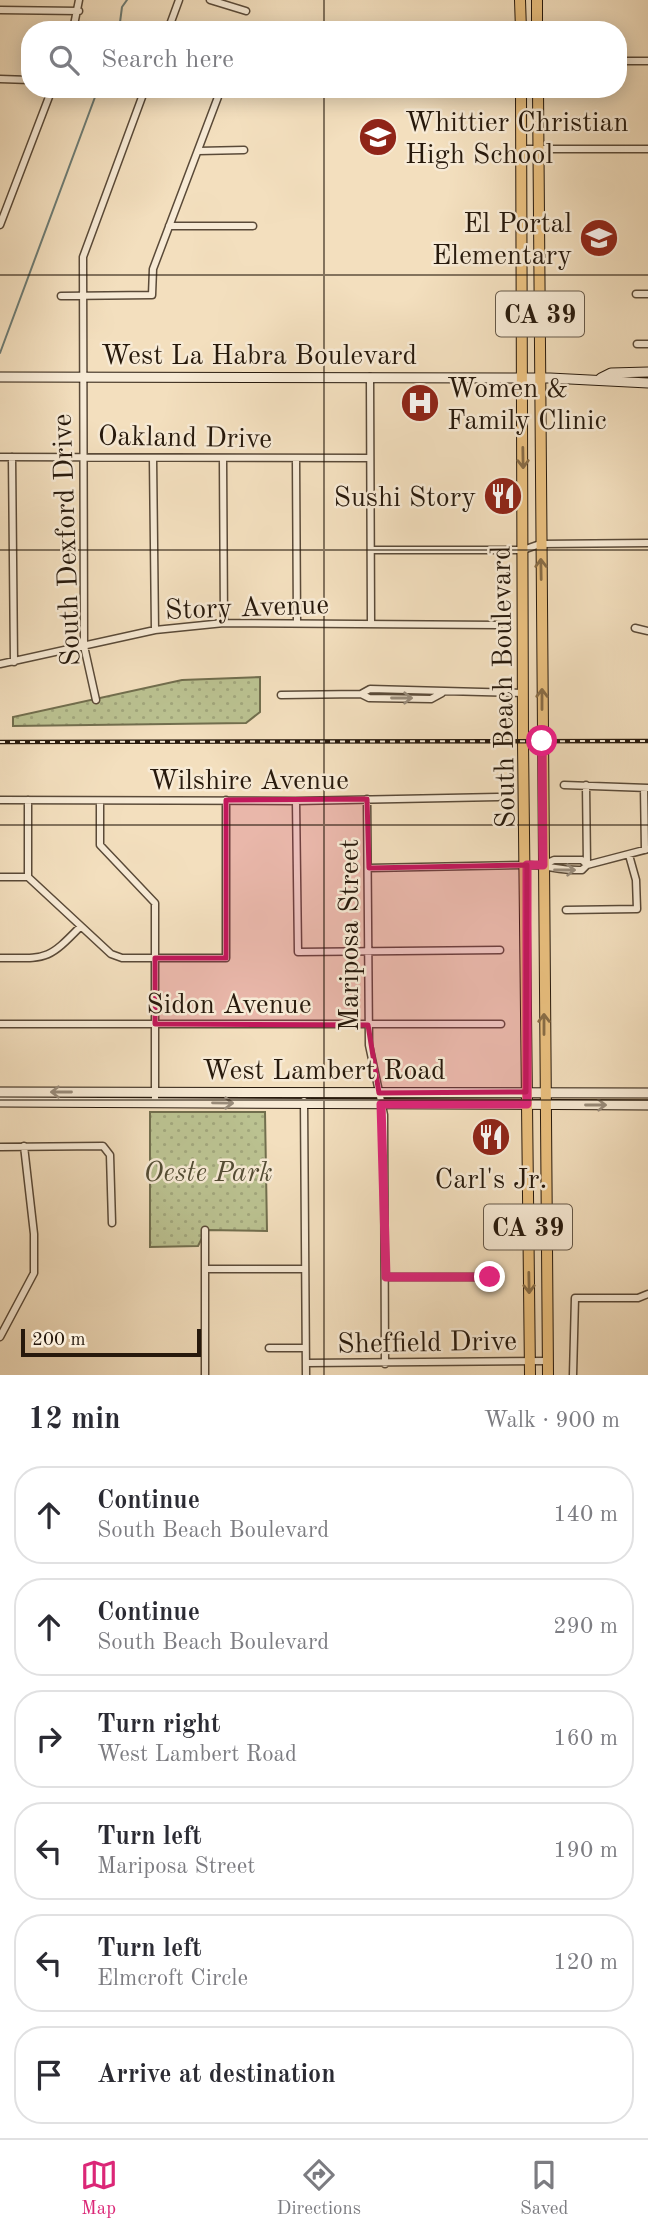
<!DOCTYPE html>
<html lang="en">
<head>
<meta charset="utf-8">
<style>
  :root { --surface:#fff; --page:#f2f2f3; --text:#2b2b33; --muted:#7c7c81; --line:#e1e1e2; --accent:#db2777 }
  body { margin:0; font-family:"Old Standard TT",serif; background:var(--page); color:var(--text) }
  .scale { position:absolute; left:21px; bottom:18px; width:180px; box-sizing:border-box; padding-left:7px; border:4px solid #27190c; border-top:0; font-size:19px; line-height:24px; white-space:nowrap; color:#27190c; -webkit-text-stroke:5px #f7ead5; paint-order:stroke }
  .stop { position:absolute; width:21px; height:21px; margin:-16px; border:5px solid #db2777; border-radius:50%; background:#fff }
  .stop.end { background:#db2777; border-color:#fff; box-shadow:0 2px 7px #0008 }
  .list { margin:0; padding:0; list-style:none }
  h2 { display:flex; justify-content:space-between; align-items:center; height:91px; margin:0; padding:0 28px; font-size:30px }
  h2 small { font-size:23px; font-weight:400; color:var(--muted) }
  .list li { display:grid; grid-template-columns:46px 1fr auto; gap:21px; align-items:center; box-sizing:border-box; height:98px; margin:0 14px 14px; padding:0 14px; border:2px solid var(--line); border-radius:28px }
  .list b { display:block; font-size:26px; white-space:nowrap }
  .list p { margin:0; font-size:23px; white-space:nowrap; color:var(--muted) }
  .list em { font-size:23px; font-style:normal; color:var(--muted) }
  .icon { flex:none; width:38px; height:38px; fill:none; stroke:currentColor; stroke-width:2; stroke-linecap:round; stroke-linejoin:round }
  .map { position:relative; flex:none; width:648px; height:1375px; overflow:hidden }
  .search { position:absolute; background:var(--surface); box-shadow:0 4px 18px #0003; left:21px; right:21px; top:21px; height:77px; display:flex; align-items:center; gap:18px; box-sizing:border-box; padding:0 24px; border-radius:28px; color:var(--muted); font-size:26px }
  .sheet { height:763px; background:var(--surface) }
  nav { display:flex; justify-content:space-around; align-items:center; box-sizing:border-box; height:98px; border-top:2px solid var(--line); background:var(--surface); font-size:19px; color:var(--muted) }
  nav a { display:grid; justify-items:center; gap:4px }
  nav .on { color:var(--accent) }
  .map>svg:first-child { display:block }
</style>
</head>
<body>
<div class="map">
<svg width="648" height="1375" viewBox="0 0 648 1375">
  <defs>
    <pattern id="green-dots" width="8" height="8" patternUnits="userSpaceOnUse" patternTransform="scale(1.75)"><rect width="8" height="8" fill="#bbc291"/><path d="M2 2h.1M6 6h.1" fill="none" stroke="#a1a67c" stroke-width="1.8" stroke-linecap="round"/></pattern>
  </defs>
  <rect width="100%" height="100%" fill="#f3dfbe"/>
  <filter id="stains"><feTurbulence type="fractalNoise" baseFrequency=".00286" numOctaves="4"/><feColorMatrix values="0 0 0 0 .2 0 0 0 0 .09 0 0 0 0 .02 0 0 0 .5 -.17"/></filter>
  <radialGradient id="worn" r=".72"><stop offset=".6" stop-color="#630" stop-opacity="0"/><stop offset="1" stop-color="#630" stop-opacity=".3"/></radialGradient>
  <path fill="url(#green-dots)" stroke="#716e4e" stroke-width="2" d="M260,677V712L246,723L13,726V717L182,680Z
    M150,1112H265L267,1231L206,1230L198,1246L150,1247Z"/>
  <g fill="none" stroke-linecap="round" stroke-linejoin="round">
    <path stroke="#6d7b73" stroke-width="2" d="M119,30L122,7L127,0
      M0,353L98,89"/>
    <g stroke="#5a4a38" stroke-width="9">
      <path id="minor" d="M210,0L246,11
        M0,10L79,11
        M73,30L79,0
        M168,30L179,0
        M618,61H648
        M0,79L30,80
        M521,149H648
        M198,151L244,150
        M0,225L52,89
        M169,226H253
        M636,294H648
        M61,296L152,295L153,269L221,89
        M637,344H648
        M370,377L371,624
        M0,457L369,458
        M12,457L14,662
        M153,458L155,630
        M223,459L224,623
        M296,459L297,623
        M371,550H523L540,544L648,543
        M635,628L648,631
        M0,664L155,630L224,623L499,625
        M361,694L370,689L523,693
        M281,695L361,694L369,698L431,699L442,693
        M96,700L84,646L83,257L145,89
        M564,785L648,788
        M586,785L587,865
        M644,788L645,850
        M367,799L369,1045L384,1115L385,1364
        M0,800L296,801L498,797
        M28,800V877
        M100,801V845L155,903V1102
        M296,801L298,952L500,950
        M543,865L554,860H582L587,865
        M369,868L527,865C547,865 560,871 582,870L587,865L648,849
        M0,877H28
        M28,877L111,954L122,958H226V800
        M566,910L637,909L636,880L629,855
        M0,958C47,958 47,961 80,927
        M0,1024H501
        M304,1101L306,1375
        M0,1147L103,1146L110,1155L112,1223
        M205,1269H305
        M386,1277H490
        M0,1337L34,1273V1234L24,1146
        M269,1348H305
        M306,1363L548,1361
        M205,1375V1230
        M573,1375L575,1298H638L648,1294"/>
    </g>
    <g stroke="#27190c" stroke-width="11">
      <path id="secondary" d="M0,377L550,378L648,383
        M601,378L611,373L648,372
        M0,1092L648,1093
        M0,1102L648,1105"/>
    </g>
    <g stroke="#27190c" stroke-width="12">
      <path id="primary" d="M520,0L521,30
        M537,0V30
        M521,89L523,742L530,1375
        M538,89L548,1375"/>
    </g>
    <use href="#minor" stroke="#f7ead5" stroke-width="6"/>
    <use href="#secondary" stroke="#f7ead5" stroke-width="9"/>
    <use href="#primary" stroke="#eac07f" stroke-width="10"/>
    <g stroke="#27190c" stroke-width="4.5">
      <path id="rail" d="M0,742L648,741"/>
    </g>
    <use href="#rail" stroke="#f7ead5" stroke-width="2" stroke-dasharray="5" stroke-linecap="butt"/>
  </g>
  <defs><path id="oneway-shaft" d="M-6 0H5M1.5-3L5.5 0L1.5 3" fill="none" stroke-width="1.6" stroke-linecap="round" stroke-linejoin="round" transform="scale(1.75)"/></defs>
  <g stroke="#886c46">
    <use href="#oneway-shaft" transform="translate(523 458) rotate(89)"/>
    <use href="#oneway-shaft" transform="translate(541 569) rotate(-91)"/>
    <use href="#oneway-shaft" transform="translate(542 699) rotate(-90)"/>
    <use href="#oneway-shaft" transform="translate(544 1024) rotate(-90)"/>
    <use href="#oneway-shaft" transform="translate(529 1283) rotate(89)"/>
  </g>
  <g stroke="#998c7b">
    <use href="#oneway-shaft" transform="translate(402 698)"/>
    <use href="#oneway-shaft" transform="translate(565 870)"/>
    <use href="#oneway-shaft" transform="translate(61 1092) rotate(-180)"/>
    <use href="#oneway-shaft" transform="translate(223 1103) rotate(1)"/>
    <use href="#oneway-shaft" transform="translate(596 1105)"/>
  </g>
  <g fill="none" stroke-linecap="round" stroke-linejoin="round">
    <path stroke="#db2777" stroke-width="9" d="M490,1277H386L381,1104H527V865H543L542,741"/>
  </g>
  <path fill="#c2185b" fill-opacity="0.2" stroke="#c2185b" stroke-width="5" stroke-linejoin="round" d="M367,799L369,868L527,865L526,1092L379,1093L368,1025L155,1024V958H226V800Z"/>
  <path fill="none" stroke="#27190c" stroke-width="2" stroke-opacity="0.55" d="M324,0V30M324,89V1375M0,275H648M0,550H648M0,825H648M0,1100H648"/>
  <defs>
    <g id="school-disc" transform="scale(2.0125)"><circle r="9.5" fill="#8f2418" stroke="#f7ead5"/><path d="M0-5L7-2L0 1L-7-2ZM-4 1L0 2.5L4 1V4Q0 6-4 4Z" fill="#fff"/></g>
    <g id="hospital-disc" transform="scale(2.0125)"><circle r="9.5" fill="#8f2418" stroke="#f7ead5"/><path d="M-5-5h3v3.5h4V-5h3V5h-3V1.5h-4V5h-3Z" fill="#fff"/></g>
    <g id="restaurant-disc" transform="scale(2.0125)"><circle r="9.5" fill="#8f2418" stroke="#f7ead5"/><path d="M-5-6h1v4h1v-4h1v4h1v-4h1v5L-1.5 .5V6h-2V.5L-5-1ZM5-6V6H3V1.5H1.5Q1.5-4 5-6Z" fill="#fff"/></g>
  </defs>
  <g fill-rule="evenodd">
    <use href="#school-disc" x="378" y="137"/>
    <use href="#school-disc" x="599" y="238"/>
    <use href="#hospital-disc" x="420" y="403"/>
    <use href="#restaurant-disc" x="503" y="496"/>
    <use href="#restaurant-disc" x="491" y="1137"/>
  </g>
  <g text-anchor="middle" stroke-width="5" stroke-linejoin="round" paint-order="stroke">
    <g fill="#f7ead5" stroke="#655848" stroke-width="2">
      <rect x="496" y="291.5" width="88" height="45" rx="5"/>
      <rect x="484" y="1204.5" width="88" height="45" rx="5"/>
    </g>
    <g font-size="26" font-weight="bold" fill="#27190c">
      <text x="540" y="323">CA 39</text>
      <text x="528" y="1236">CA 39</text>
    </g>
    <g font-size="28" fill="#27190c" stroke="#f7ead5" text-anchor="start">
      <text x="405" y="131">Whittier Christian<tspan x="405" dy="32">High School</tspan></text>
      <text x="572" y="232" text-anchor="end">El Portal<tspan x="572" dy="32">Elementary</tspan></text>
      <text x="447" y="397">Women &amp;<tspan x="447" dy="32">Family Clinic</tspan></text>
      <text x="476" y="506" text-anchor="end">Sushi Story</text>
      <text x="491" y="1188" text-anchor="middle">Carl's Jr.</text>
    </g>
    <g font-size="28" fill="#27190c" stroke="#f7ead5">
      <text x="259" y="364">West La Habra Boulevard</text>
      <text transform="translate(185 436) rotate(1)" y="10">Oakland Drive</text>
      <text transform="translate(65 540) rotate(-92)" y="10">South Dexford Drive</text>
      <text transform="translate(247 606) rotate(-2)" y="10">Story Avenue</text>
      <text transform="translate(502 687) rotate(-91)" y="10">South Beach Boulevard</text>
      <text x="249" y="789">Wilshire Avenue</text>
      <text transform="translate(348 935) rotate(-90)" y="10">Mariposa Street</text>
      <text x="229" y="1013">Sidon Avenue</text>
      <text x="324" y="1079">West Lambert Road</text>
      <text transform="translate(427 1341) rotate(-1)" y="10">Sheffield Drive</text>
    </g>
    <g font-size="28" font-style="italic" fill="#534c34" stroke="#f7ead5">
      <text x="208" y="1181">Oeste Park</text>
    </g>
  </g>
  <rect width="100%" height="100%" filter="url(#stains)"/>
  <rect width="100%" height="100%" fill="url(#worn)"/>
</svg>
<div class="scale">200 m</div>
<div class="stop" style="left:542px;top:741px"></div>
<div class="stop end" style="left:490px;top:1277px"></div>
<div class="search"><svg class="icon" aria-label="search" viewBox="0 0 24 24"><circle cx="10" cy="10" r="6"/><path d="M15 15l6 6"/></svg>Search here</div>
</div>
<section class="sheet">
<h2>12 min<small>Walk · 900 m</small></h2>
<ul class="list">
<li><svg class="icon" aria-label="ahead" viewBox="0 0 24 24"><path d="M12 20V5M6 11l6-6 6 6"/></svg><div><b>Continue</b><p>South Beach Boulevard</p></div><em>140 m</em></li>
<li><svg class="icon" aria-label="ahead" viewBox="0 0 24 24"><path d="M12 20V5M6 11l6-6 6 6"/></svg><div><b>Continue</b><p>South Beach Boulevard</p></div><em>290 m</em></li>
<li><svg class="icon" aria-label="right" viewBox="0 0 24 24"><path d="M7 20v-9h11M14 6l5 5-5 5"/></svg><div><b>Turn right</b><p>West Lambert Road</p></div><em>160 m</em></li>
<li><svg class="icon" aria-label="left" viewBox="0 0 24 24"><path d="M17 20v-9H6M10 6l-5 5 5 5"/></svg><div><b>Turn left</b><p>Mariposa Street</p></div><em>190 m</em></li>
<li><svg class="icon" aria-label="left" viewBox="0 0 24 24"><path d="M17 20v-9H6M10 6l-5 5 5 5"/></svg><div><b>Turn left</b><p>Elmcroft Circle</p></div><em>120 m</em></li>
<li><svg class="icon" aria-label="arrive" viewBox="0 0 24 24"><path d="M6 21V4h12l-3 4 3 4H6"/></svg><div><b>Arrive at destination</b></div></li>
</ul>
</section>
<nav>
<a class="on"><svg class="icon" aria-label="map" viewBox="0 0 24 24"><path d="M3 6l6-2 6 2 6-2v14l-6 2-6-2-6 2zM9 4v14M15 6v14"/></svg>Map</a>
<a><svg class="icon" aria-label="directions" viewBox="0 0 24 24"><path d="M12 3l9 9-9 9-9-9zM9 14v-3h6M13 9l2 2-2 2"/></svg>Directions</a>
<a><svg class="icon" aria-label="saved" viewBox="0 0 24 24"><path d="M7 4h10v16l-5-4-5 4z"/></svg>Saved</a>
</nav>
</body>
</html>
